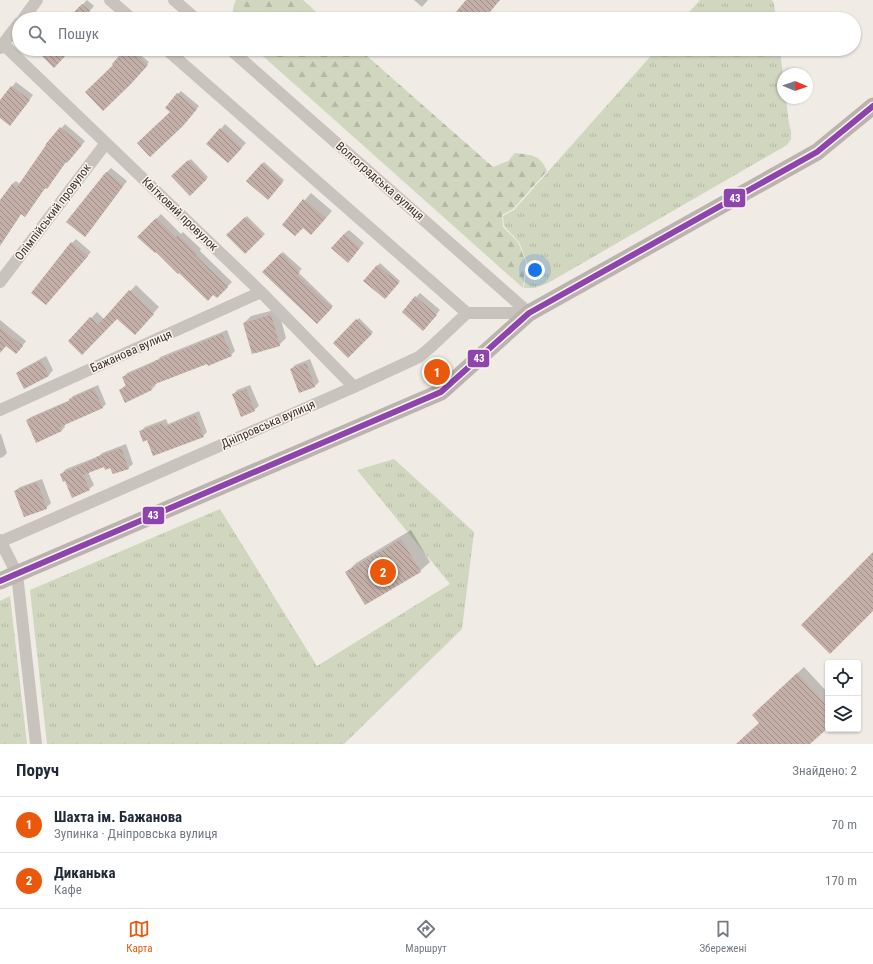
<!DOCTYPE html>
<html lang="uk">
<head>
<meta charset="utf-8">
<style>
  :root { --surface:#fff; --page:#f6f6f7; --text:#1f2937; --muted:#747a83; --line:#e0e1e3; --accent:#ea580c }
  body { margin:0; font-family:"Roboto Condensed",sans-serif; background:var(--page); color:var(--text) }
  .controls { position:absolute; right:12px; bottom:12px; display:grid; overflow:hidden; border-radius:4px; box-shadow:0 1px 3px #0004 }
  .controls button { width:36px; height:36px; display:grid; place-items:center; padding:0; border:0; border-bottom:1px solid var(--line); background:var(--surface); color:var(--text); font:20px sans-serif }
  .compass { position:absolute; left:777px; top:68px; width:36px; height:36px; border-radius:50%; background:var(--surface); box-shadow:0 1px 3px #0004; rotate:92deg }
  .you { position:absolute; left:535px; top:270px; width:14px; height:14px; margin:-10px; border:3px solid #fff; border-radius:50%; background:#1a73e8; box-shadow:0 0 0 6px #1a73e833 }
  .badge { display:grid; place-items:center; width:26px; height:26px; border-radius:50%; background:var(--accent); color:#fff; font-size:13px; font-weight:700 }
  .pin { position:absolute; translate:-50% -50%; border:2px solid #fff; box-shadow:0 1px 4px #0006 }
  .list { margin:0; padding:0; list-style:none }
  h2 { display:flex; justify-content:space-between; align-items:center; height:52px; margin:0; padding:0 16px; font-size:17px }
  h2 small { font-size:13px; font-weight:400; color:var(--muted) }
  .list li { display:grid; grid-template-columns:26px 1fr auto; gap:12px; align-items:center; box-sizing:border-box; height:56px; padding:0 16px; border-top:1px solid var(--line) }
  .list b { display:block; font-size:15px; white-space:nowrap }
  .list p { margin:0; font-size:13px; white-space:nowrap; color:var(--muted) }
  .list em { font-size:13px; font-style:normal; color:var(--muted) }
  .icon { flex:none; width:22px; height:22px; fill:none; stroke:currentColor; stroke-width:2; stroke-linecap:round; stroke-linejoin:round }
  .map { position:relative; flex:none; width:873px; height:744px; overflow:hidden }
  .search { position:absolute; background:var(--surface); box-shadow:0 1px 3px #0004; left:12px; right:12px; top:12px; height:44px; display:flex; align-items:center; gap:10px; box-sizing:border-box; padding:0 14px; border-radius:22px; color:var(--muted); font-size:15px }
  .sheet { height:164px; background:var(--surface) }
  nav { display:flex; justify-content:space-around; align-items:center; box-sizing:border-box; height:56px; border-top:1px solid var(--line); background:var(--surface); font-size:11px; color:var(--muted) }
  nav a { display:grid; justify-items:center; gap:2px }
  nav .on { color:var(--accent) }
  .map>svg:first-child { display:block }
</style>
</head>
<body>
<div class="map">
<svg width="873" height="744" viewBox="0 0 873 744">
  <defs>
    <pattern id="grass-tufts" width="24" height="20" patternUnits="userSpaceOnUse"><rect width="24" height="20" fill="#d1d6bf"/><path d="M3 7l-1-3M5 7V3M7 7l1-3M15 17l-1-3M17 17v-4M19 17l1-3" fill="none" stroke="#b4b8a4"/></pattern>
    <pattern id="forest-firs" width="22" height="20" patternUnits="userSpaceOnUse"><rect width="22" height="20" fill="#d1d6bf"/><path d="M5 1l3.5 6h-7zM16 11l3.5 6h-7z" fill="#b4b8a4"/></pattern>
    <pattern id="building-back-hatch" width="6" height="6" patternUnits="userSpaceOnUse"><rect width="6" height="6" fill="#c3afa7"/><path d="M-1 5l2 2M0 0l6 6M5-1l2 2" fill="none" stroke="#a08f88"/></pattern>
  </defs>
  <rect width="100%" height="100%" fill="#f0ebe5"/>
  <path fill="url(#grass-tufts)" d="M700,0H772L774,4L776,19H683Z
    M657,49H780L783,76V98H786L789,124L791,131V139L787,145L548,283L535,288H524L527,262L519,242L504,226L503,216L514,210Z
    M394,459L474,532L462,629L344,744H47L30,590L220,509L317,666L450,584L357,470Z
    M10,596L27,744H0V601Z"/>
  <path fill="url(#forest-firs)" d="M236,0H303L324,19H233C232,12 233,6 236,0Z
    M255,49H359L493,167L508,161L515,153C531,155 540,154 547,171L513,209L502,215L503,227L518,242L526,262L523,288Z"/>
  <path fill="#0003" d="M87,0L94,6L86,15L87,16L83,19H69Z
    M414,0H428L422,7Z
    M47,49H66L68,52L54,67Z
    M126,49H133L149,62L132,82L114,65Z
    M16,82L33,95L14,120L0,117V101Z
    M181,91L199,106L186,122L171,112L178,94Z
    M65,124L85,141L71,158L66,161L46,187L28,212L21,214L0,245V205L12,184L16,181L20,184L47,145Z
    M225,124L246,143L232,158L221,129Z
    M191,159L208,177L190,195L172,176Z
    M264,162L284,180L268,199L248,181Z
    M111,168L127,181L89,232L85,236L106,173Z
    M311,193L332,211L318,227H303L283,225Z
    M161,214L181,234L183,232L201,249L200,251L232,282L217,297L139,237Z
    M247,216L265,234L245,253L228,235Z
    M349,230L364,243L352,257L344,234Z
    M76,239L91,252L50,299L72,243Z
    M283,252L302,269L298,272L333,306L317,322L264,272Z
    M380,263L400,281L385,298L365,281Z
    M136,285L159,307L140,328L117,318L69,341L97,312L104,319Z
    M420,293L440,310L427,325L403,312Z
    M278,309L286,338L279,345L244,323L251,316Z
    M359,318L373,332L348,357L335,343Z
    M0,320L26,341L20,349L6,345L0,352Z
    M227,330L235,351L231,355L208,362L155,383L156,385L151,390H120L126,385L123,378L127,373L159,359L160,357Z
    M46,356L53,370L49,375L25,387L17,373L22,369Z
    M310,359L319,382L315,386L300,392L291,369L295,365Z
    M98,385L106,404L102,408L64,424L65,427L62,430L36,441L27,420L31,417L70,400L73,396Z
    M250,385L259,406L254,410L233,395L237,390Z
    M199,411L207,432L203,436L140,432L145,427L166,419L168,424Z
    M0,434H1L7,453L3,457L0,458Z
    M126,444L133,464L128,468L105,466L88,472L94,485L89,489L65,480L61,474L66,469L99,456L102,453Z
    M42,479L51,503L46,508L15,491L20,487Z
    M411,530L430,562L420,571L365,604L347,572L356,563Z
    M804,667L828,693V726L809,744H737L760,723V708Z"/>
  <path fill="url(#building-back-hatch)" d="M466,0H500L484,19H450Z
    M82,4L90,11L82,19H67Z
    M46,49H62L67,54L54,68L40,54Z
    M125,49H129L148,65L130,85L103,111L85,92L113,65L112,64Z
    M11,86L30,100L10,126L0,118V100Z
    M177,93L197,109L183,126L150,157L137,143L170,112L165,108Z
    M60,127L82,145L67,163L66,162L47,189L45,188L25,217L21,214L0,246V200L12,184L17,187L46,145H45Z
    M220,128L242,148L228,163L206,144Z
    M188,160L207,179L190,196L171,176Z
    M262,163L283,182L268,200L246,181Z
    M106,172L123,186L85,237L66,222Z
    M303,199L326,218L311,235L303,228L295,236L282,225Z
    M245,217L263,236L245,254L226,235Z
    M156,218L176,237L178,235L197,254L196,256L228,287L217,298L213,295L208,301L179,273L178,274L156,252L155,253L137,237Z
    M344,234L360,248L348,263L331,248Z
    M71,242L88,256L46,305L31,293Z
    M281,253L300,272L297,275L332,308L317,324L262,272Z
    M377,265L399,283L385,299L363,281Z
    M129,290L154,314L135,335L117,319L82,355L68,341L90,317L98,325Z
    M415,296L437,315L423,331L402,312Z
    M271,315L280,346L252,354L243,323Z
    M356,319L372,334L348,358L333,343Z
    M0,327L23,346L16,354L6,346L0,353Z
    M222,334L232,356L208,366L207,364L150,386L152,390L125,403L119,390L126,386L122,377L155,362V361Z
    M41,360L49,376L24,389L16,373Z
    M306,363L315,387L299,393L290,369Z
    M94,388L103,408L60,427L62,431L36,443L26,420L70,401L69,399Z
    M246,389L255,411L241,417L232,394Z
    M195,415L204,437L153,456L147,440L143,442L139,431L162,423L164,427Z
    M121,448L129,469L113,474L110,468L105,470L104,467L83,475L90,490L72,498L65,481L63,482L60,474L97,458L96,457Z
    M37,482L47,509L24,517L14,491Z
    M401,539L421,572L365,605L345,572Z
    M873,552V611L830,654L801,625Z
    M797,673L828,707V728L810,744H736L759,723L752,715Z"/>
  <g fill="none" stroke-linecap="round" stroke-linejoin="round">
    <path stroke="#c9c3be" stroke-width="12" d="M110,0L132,19
      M174,0L196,19
      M23,19L37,0
      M3,44L261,292L354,387
      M0,48L19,23
      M166,49L467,313
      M230,49L529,313
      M0,282L106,143
      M0,410L261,292
      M0,540L17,574L36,744
      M0,542L354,387L419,357L432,346L467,313H529"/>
    <path stroke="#bab3ae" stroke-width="17" d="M0,581L441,392L529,313L817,152L873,106"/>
    <g stroke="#fbf5ee" stroke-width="9">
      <path id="bus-1" d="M0,581L441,392L529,313L817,152L873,106"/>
    </g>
    <use href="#bus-1" stroke="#8e44ad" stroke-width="6"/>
  </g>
  <g text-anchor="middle" stroke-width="3" stroke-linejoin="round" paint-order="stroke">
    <g font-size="12" fill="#3b302b" stroke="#fbf5ee">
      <text transform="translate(380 181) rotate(41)" y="4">Волгоградська вулиця</text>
      <text transform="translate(53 212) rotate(-53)" y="4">Олімпійський провулок</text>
      <text transform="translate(180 214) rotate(44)" y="4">Квітковий провулок</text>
      <text transform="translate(131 351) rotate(-24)" y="4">Бажанова вулиця</text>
      <text transform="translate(268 424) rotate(-24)" y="4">Дніпровська вулиця</text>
    </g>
  </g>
  <g stroke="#fbf5ee" stroke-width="1.5">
    <rect x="723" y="188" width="23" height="20" rx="4" fill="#8e44ad"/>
    <rect x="467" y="349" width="23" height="19" rx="4" fill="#8e44ad"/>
    <rect x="142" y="506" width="23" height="19" rx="4" fill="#8e44ad"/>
  </g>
  <g font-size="11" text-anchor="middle" font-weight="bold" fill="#fff">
    <text x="735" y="202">43</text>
    <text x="479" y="362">43</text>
    <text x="153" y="519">43</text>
  </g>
</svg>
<div class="controls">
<button><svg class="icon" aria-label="locate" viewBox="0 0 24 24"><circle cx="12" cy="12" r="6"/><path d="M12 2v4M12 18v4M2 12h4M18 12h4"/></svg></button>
<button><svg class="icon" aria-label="layers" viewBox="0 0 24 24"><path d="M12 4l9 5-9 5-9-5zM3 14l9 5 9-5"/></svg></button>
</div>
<svg class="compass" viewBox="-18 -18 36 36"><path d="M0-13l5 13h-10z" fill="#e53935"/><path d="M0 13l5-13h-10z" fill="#747a83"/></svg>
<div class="you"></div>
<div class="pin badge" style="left:437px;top:372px">1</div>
<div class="pin badge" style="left:383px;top:572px">2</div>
<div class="search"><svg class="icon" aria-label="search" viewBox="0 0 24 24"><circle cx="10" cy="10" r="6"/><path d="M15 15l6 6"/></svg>Пошук</div>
</div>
<section class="sheet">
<h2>Поруч<small>Знайдено: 2</small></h2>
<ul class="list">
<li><span class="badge">1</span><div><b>Шахта ім. Бажанова</b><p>Зупинка · Дніпровська вулиця</p></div><em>70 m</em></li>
<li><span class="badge">2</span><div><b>Диканька</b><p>Кафе</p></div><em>170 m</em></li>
</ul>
</section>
<nav>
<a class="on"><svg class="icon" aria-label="map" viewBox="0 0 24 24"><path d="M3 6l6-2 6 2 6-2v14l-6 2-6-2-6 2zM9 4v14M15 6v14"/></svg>Карта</a>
<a><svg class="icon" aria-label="directions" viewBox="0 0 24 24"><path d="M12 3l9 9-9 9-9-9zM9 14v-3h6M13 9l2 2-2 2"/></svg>Маршрут</a>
<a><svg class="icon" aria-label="saved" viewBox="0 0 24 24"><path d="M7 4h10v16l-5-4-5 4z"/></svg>Збережені</a>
</nav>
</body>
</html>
